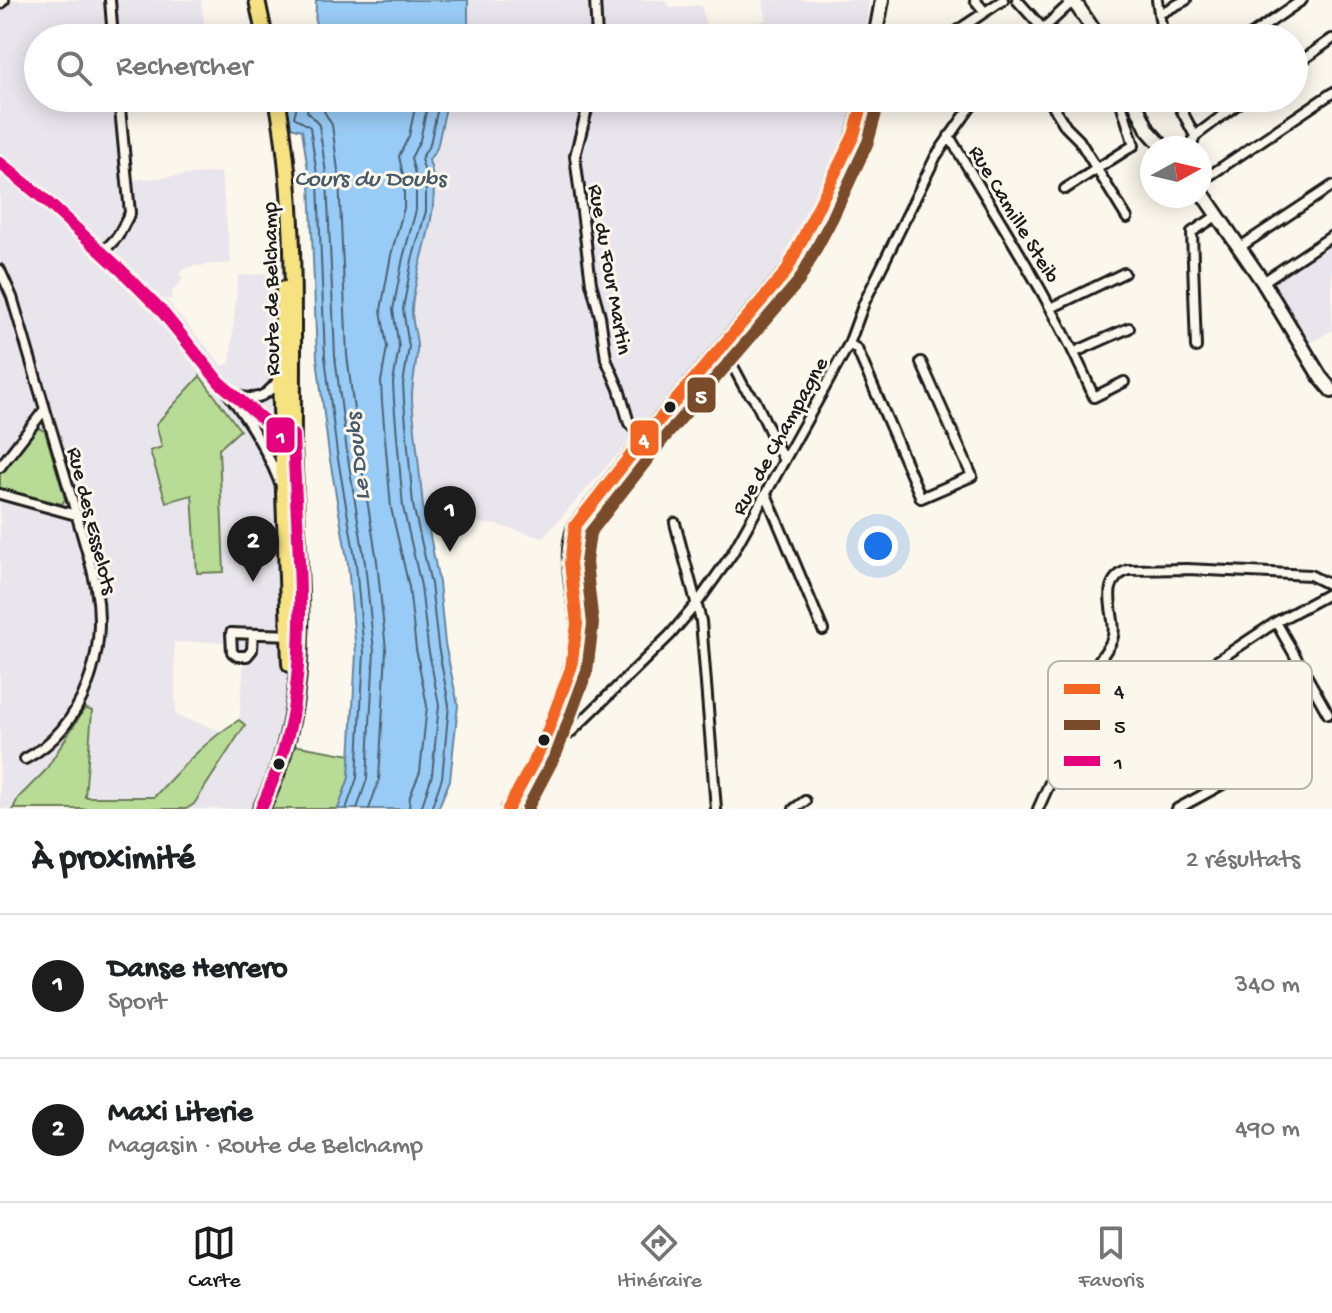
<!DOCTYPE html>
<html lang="fr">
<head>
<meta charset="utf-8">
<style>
  :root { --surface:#fff; --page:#f2f2f2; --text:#202124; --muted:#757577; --line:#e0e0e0; --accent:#1c1c1c }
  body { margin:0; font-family:"Gochi Hand",sans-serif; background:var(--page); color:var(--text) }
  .compass { position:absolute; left:1140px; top:136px; width:72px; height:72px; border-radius:50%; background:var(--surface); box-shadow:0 4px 20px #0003; rotate:82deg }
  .you { position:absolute; left:878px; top:546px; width:28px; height:28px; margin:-20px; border:6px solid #fff; border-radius:50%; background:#1a73e8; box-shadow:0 0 0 12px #1a73e833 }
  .badge { display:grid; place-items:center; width:52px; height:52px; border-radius:50%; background:var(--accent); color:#fff; font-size:26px; font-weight:700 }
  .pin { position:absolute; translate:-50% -66px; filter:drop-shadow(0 2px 4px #0008) }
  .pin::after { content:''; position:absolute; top:42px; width:28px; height:24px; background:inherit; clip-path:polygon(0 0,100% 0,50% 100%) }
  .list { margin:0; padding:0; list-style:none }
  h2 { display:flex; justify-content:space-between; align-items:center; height:104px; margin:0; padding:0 32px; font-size:34px }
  h2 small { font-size:26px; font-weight:400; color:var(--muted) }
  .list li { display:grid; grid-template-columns:52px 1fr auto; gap:24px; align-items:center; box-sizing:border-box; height:144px; padding:0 32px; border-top:2px solid var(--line) }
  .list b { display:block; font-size:30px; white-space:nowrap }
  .list p { margin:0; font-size:26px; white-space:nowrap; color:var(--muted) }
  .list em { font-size:26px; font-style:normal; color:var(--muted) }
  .icon { flex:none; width:44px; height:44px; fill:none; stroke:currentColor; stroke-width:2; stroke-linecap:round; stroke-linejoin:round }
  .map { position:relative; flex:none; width:1332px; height:809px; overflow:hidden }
  .search { position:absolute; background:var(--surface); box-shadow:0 4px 20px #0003; left:24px; right:24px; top:24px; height:88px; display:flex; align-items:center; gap:20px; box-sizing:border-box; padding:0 28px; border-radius:44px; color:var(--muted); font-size:30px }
  .sheet { height:392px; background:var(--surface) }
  nav { display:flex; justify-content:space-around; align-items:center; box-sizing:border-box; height:112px; border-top:2px solid var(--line); background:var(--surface); font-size:22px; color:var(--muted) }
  nav a { display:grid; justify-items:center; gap:4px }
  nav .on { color:var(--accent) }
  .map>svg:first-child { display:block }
</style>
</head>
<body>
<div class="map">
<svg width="1332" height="809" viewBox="0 0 1332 809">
  <rect width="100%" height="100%" fill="#fbf7ec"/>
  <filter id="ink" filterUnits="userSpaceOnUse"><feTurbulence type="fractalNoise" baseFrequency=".0125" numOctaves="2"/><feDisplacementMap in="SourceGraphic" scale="16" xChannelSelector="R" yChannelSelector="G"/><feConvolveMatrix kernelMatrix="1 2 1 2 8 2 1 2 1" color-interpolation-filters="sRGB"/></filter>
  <g filter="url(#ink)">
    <path fill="#e9e5ed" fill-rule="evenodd" d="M0,0H201L206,38H38V98H213L214,101L128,111L133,180L221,172L231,263L193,266L183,270L179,274L184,278L172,292V299L166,300L223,366L230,363L238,276L278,272L304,531L305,677L293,745L277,791L268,809H186L194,804L244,725L239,720L244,663L227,659L225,642H174L176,715L221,731L184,765L154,797H84L92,712L86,708L45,771L18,798L13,809H0ZM200,376L197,572L192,494L166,502L150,451L162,447L156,424Z
      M468,0H665L671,8L701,5L707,32L766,20L763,0H869L865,38H466L469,17Z
      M448,98H857L854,119L776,276L543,538L497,525L458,521L456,511L436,503L421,504L412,401L411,385L417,347L411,310L434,175L429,160L437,148Z
      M1332,240V330L1309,344L1267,282Z"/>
    <path fill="#b8db95" stroke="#6a7c58" stroke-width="2" d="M200,376L240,430L219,449L224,572L197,573L192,495L166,502L150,451L162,447L156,424Z
      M38,428L45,431L65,499L62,504L0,489V472Z
      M85,708L92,711L85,797H154C180,769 206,740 239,720L245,725L194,804L186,809H13L18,798L45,771Z
      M293,745L351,755L349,778L338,809H268L277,791Z"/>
    <path fill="#98cbf5" stroke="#66859e" stroke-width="2" d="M316,0H468V35L466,38H315Z
      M294,98H448L437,148L429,160C445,210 416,257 412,308C411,320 416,332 417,345C418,363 411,382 412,401L425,525H428L439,583L445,644L458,705L450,780L438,809H338L349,778L356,653L348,565L329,454L317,358L310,183L302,130L287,126V104Z"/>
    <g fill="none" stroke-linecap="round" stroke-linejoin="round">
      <path stroke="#4e6273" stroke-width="2" d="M299,98L294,117L310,127L318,182L325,357L337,453L356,564L364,653L357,778L346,809
        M309,98L307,111L319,125L327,180L335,356L347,452L365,563L374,651L367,779L357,809
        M321,98V106L332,125L339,178L347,355L359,450L377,561L386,650L379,780L369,809
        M409,809L410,796L420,772L427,706L416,649L409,587L391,508L382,402L381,382L387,347L381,310L391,255L404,208V180L399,156L409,136L417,98
        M421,809L432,775L439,705L428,647L421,586L403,507L394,401L393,383L399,347L393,310L403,258L416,210V178L411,158L420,140L429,98
        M431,809L442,778L449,705L438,646L431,584L413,505L404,401L403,384L409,347L403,309L412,260L426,211V176L421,159L430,144L440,98"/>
      <g stroke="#1c1c1c" stroke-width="14">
        <path id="street" d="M110,0L113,38
          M595,0L597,38
          M975,0L985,12
          M1017,0L1043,29
          M1157,0L1163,38
          M0,4L4,0
          M1159,14L1186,0
          M876,34L890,38
          M946,38L1003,0
          M1033,38L1073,1
          M1247,38L1302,0
          M1294,66L1332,39
          M590,98L575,156L591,283L600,316L606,359L619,389L629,423L643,439
          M1048,98L1066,127L1079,140L1127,218
          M1175,98L1195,136L1191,148
          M949,136C1000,222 1055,305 1094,397L1124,382
          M1195,136L1246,98
          M0,163C73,222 141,286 201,358C232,397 261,435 279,481
          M1200,182L1332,93
          M1065,189L1134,145L1121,103L1124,98
          M1240,247L1332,186
          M103,252L118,236L130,213L119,98
          M0,270L12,297L45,409L0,467
          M1263,282L1332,236
          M1051,308L1124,273
          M849,344L857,349L921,498L972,476L921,362
          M723,347L744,387L755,400L784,461
          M1196,347L1192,232L1218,215
          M1075,352L1129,328
          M230,391L281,435
          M238,396C257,402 268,395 279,379
          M0,494L76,515
          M766,494L823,630
          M675,523L701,621L716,809
          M1276,622L1328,714
          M253,634L252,650L247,656H237L232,652L231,633C251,634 271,634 291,635
          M547,735L569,734L670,635L698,602L732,554L849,344L864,303L936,156L977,98
          M1066,756C1063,744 1086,682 1094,668C1099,659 1107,651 1111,642C1122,621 1093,584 1128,570L1187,569L1310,575L1332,586
          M25,759C84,728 108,651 96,588C93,570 87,552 82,534C70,492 58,451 45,409
          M794,809L805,801
          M1038,809L1060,760L1097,740L1276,622L1332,592
          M1177,809L1265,761L1289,756"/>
      </g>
      <g stroke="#1c1c1c" stroke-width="18">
        <path id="secondary" d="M1073,0L1099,38
          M875,38L882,0
          M1133,98L1148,130L1164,148
          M1200,190L1263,282L1321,378L1332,391
          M508,809C535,769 579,672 577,624C575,591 563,559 575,526L653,427L786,272L818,212L854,135L864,98"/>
      </g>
      <g stroke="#1c1c1c" stroke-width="20">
        <path id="primary" d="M257,0L265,38
          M284,289L280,378L290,664
          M261,809C321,691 295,564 293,438C292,324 298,210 277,98"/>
      </g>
      <use href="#street" stroke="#fbf7ec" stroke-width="8"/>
      <use href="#secondary" stroke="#fbf7ec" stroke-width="12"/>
      <use href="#primary" stroke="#f6e281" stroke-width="14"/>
      <g stroke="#fbf7ec" stroke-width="18">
        <path id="bus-1" d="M508,809L542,746L571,668L577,624L570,563L575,526L653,427L786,272L854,135L864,98"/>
      </g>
      <g stroke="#fbf7ec" stroke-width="18">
        <path id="bus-2" d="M527,809L557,752L587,671L593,624L586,562L590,533L665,437L799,281L832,219L868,142L879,102"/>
      </g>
      <g stroke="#fbf7ec" stroke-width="18">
        <path id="bus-3" d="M0,163L44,199L121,270L160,309L220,383L281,435H293C296,528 308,623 292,716C286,749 274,779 261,809"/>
      </g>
      <use href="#bus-1" stroke="#f26522" stroke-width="12"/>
      <use href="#bus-2" stroke="#7a4b2a" stroke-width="12"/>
      <use href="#bus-3" stroke="#e5007d" stroke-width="12"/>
    </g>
  </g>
  <g fill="#1c1c1c" stroke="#fbf7ec" stroke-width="3">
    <circle cx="670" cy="407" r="7"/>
    <circle cx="544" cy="740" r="7"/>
    <circle cx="279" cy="764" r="7"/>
  </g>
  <g text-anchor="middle" stroke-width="6" stroke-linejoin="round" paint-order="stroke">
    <g font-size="22" fill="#1c1c1c" stroke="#fbf7ec">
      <text transform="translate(1016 213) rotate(59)" y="8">Rue Camille Steib</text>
      <text transform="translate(612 269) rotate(80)" y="8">Rue du Four Martin</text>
      <text transform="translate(269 289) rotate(-91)" y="8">Route de Belchamp</text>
      <text transform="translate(778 435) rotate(-61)" y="8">Rue de Champagne</text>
      <text transform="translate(94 520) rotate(76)" y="8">Rue des Esselots</text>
    </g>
    <g font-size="24" font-style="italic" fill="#475968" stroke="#fbf7ec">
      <text x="370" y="185">Cours du Doubs</text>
      <text transform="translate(356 457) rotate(-96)" y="8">Le Doubs</text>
    </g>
  </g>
  <rect x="1048" y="661" width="264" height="128" rx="12" fill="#fbf7ec" stroke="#b8b5ae" stroke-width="2"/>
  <rect x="1064" y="684" width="36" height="10" fill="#f26522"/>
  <rect x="1064" y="720" width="36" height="10" fill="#7a4b2a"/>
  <rect x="1064" y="756" width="36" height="10" fill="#e5007d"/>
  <g font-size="22" fill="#1c1c1c">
    <text x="1114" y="697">4</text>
    <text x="1114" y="733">5</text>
    <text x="1114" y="769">1</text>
  </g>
  <g stroke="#fbf7ec" stroke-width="3">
    <rect x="686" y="376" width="31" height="38" rx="8" fill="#7a4b2a"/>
    <rect x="265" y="416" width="31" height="38" rx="8" fill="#e5007d"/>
    <rect x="629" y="419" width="31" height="38" rx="8" fill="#f26522"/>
  </g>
  <g font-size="22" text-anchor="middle" font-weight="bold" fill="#fff">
    <text x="701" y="403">5</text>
    <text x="281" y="443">1</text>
    <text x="644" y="446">4</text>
  </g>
</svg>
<svg class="compass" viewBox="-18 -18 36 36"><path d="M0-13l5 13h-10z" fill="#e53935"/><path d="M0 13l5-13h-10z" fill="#757577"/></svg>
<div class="you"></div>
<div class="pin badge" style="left:450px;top:552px">1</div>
<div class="pin badge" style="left:253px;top:582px">2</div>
<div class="search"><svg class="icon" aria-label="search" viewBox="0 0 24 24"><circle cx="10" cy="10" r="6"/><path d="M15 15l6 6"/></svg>Rechercher</div>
</div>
<section class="sheet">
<h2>À proximité<small>2 résultats</small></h2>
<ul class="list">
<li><span class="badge">1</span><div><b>Danse Herrero</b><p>Sport</p></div><em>340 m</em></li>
<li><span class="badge">2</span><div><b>Maxi Literie</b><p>Magasin · Route de Belchamp</p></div><em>490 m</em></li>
</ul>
</section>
<nav>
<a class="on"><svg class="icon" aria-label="map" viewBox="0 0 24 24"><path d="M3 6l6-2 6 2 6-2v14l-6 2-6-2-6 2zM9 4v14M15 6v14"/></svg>Carte</a>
<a><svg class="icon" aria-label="directions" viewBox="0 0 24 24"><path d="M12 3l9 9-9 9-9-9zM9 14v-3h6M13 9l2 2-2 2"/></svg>Itinéraire</a>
<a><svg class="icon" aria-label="saved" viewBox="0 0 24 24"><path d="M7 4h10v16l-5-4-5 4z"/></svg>Favoris</a>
</nav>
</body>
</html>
